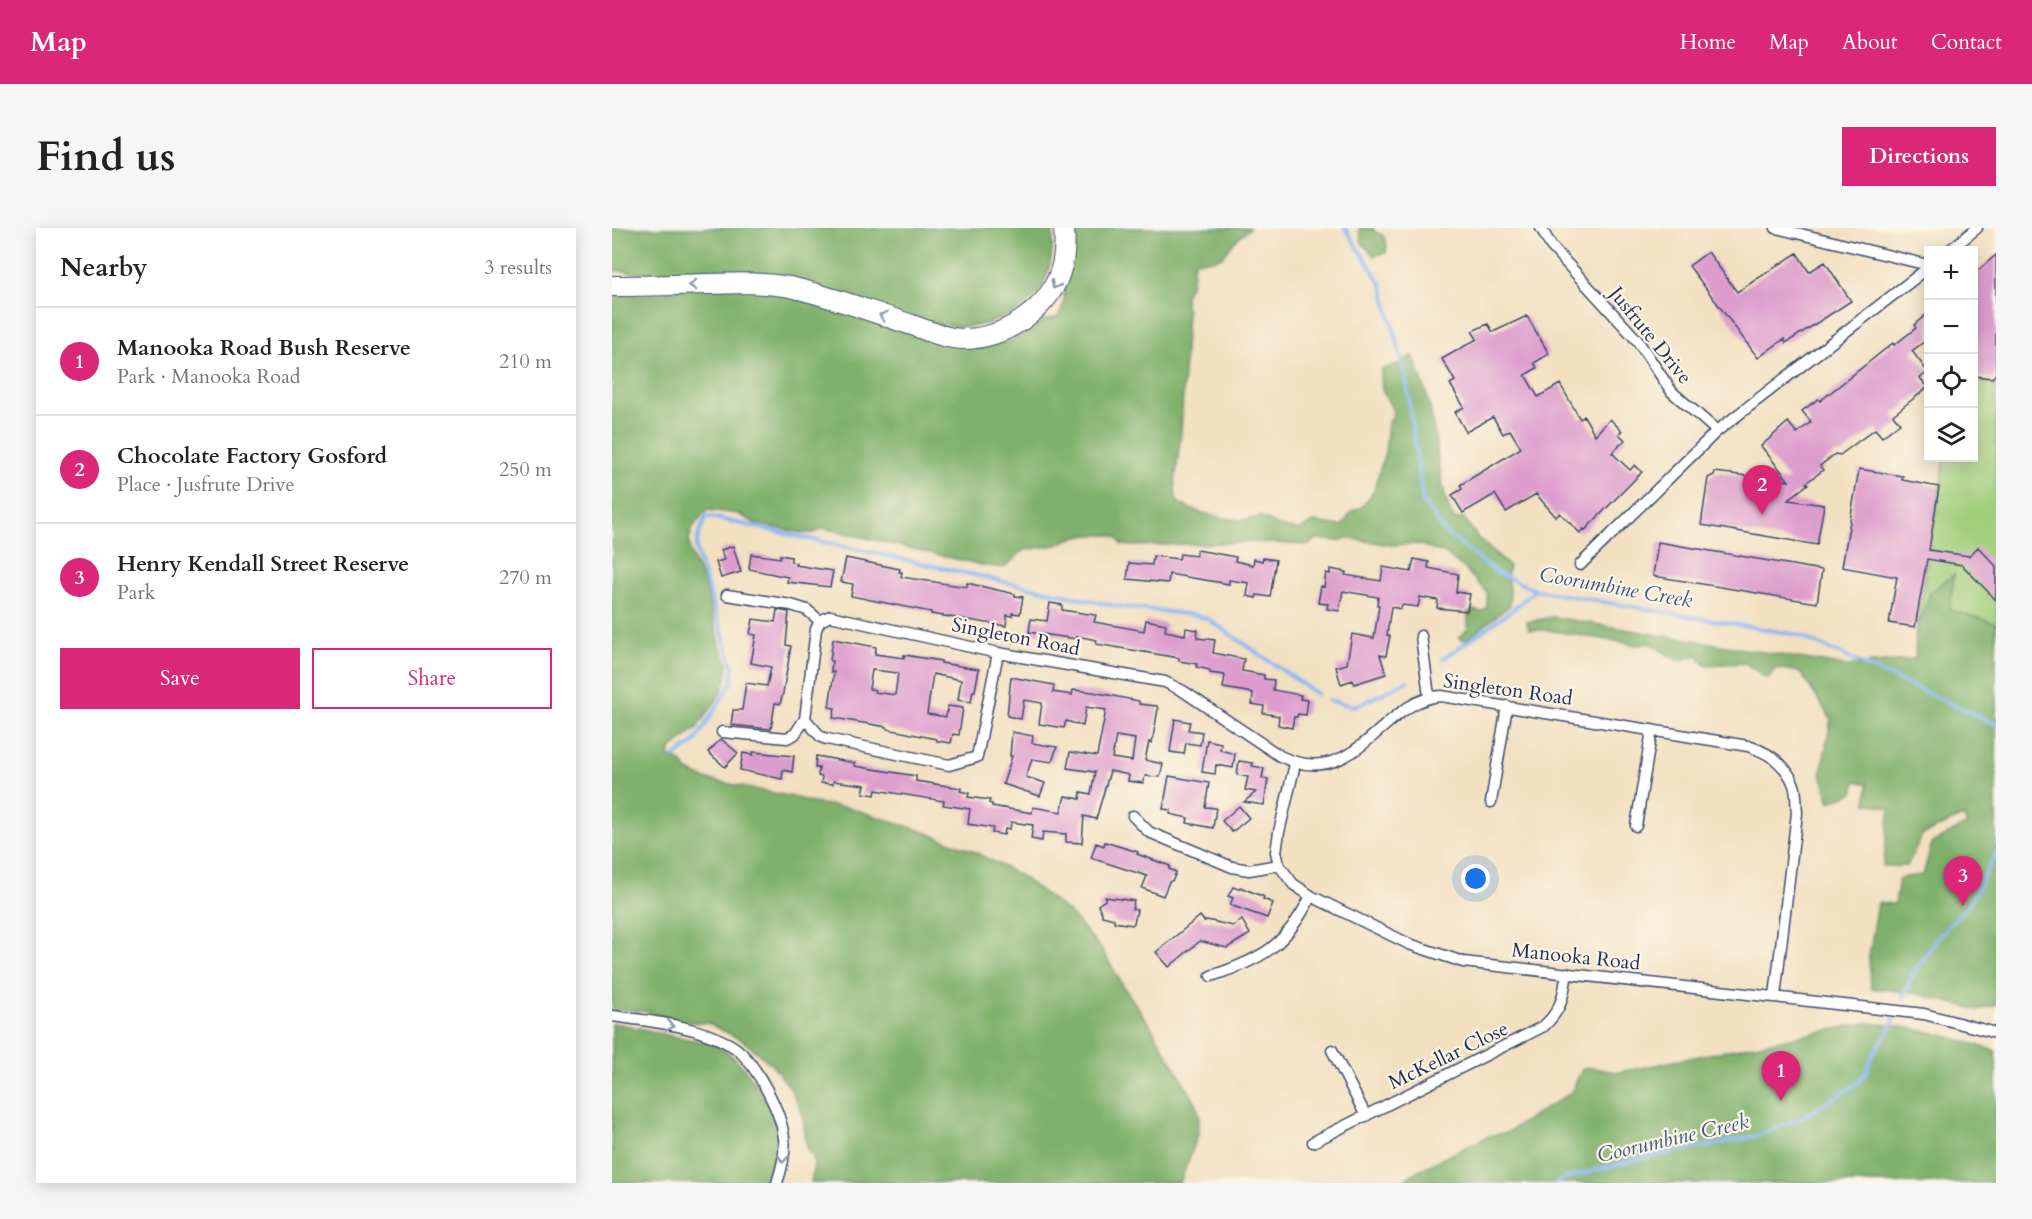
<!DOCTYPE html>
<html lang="en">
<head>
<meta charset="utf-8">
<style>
  :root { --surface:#fff; --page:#f6f6f6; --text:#222; --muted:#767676; --line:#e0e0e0; --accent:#db2777 }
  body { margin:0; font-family:Cardo,serif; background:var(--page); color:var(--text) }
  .controls { position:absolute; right:18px; top:18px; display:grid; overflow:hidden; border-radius:0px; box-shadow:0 3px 15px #0003 }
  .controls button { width:54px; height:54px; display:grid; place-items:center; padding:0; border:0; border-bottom:2px solid var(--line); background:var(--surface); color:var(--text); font:30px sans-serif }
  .you { position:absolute; left:864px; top:651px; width:21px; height:21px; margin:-15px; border:4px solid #fff; border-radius:50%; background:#1a73e8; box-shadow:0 0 0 9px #1a73e833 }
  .badge { display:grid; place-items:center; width:39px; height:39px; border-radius:50%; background:var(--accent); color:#fff; font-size:20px; font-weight:700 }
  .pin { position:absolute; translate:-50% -50px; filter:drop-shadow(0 2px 3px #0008) }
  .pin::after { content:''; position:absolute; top:32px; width:21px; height:18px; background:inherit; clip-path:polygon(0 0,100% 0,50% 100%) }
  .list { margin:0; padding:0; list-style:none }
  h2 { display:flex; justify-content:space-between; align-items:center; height:78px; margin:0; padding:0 24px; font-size:26px }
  h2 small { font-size:20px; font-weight:400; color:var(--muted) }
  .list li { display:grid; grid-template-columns:39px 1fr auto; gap:18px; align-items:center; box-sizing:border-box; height:108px; padding:0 24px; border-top:2px solid var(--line) }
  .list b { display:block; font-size:22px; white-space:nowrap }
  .list p { margin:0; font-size:20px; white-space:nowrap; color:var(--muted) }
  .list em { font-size:20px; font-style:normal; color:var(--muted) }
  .actions { display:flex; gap:12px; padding:18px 24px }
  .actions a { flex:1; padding:14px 0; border:2px solid var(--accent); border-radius:0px; text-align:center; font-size:21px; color:var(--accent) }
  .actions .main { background:var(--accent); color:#fff }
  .icon { flex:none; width:33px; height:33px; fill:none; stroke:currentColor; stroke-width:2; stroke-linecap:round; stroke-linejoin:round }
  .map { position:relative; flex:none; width:1384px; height:955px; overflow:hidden; border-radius:0px }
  header { display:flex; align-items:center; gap:36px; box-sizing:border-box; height:84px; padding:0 30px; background:var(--accent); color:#fff }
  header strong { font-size:28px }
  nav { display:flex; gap:33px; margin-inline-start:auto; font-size:21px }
  .intro { display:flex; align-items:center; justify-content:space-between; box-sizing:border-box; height:144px; padding:0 36px }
  h1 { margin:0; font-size:42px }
  .button { padding:15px 27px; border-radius:0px; background:var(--accent); color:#fff; font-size:21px; font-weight:700 }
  main { display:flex; gap:36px; padding:0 36px }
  aside { flex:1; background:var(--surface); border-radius:0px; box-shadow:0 3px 15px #0003 }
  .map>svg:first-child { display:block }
</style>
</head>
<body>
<header>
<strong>Map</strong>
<nav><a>Home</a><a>Map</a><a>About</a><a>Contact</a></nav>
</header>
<div class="intro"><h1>Find us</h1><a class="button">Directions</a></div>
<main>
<aside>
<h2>Nearby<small>3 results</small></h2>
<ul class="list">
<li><span class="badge">1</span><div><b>Manooka Road Bush Reserve</b><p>Park · Manooka Road</p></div><em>210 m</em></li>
<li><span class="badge">2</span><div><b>Chocolate Factory Gosford</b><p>Place · Jusfrute Drive</p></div><em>250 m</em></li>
<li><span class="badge">3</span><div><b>Henry Kendall Street Reserve</b><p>Park</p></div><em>270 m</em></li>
</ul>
<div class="actions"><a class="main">Save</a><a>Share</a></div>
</aside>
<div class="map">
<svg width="1384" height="955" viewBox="0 0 1384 955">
  <rect width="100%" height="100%" fill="#fcf5e5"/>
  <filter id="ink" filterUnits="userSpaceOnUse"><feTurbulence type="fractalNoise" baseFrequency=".0167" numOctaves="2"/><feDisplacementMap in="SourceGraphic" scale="12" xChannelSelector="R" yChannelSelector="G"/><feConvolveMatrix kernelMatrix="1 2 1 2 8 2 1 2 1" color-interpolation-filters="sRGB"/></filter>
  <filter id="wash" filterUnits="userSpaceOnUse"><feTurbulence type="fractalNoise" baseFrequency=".008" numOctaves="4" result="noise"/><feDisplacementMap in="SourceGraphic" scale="24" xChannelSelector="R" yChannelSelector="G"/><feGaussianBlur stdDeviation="1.35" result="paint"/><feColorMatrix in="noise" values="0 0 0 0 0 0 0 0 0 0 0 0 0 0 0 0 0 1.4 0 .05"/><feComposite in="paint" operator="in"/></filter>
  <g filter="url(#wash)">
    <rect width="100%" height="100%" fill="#f2e0c1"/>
    <path fill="#a1ce7c" stroke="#5e7e6d" stroke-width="1.5" d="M1362,152L1384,156V422L1303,408L1333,230H1362Z"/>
    <path fill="#80b16c" stroke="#4e7065" stroke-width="1.5" d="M0,0H441C441,17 440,34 434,50C422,81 382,98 351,99C340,99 330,94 319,94L380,116L401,110L414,105L430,93L446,89C453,77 452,71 452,57C452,39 457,18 460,0H638L625,11L611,28L601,32L582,33L580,54L573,67V77L575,81L569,205L563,254L564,272C575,284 623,294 639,291C642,291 645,289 648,288L666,298L687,302L702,294L730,298L740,283L750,279L762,263L773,224L776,194L781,189L780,181L770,162L769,142L786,136L801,127C808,145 814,162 818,181C824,204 829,278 843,291L852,290L866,310L897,338C892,353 900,361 898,377L855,411L850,412L847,409L856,401V385L861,382L870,384L875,380V365L852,340L833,326L806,316L779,317L735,310L725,313L704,311L697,317L640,314L521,318L510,317L506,310L499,307H476L456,311L445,317L412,322L392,340L370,337L211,300L202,305H191L144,296L127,286L97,282L90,287L81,299L77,311L78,324L93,357L109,421L116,435L115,447L110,463L85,500L59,521L57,528L69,534L76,543L93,551L181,569L201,575L238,580L310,603L359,622L409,648L459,686L490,722L513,761L538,797L584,875L587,886V904L568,955H199L202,936L200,926L195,920L190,884L177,858L159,836L130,812L95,795L64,793L34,783L0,782V68L55,65L48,48L0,42Z
      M747,0H761L763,4L771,7L775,17L774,25L762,28L750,15Z
      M1342,346L1338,382L1384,395V777L1366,782L1302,765L1259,760L1257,729L1266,675L1283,676L1287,650L1311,647L1320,615L1355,596L1351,588L1310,607L1295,638H1271L1278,580L1254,575L1256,556L1244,553L1241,565L1218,574L1209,546L1219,491L1188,444L1164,440L1155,451L1133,435L1093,437L1085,427L1066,433L1038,415L1025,417L936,402H917L915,394L941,389L1234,438L1303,431L1304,404L1318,365Z
      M0,795C18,797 36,802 54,807C73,811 94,812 112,822C133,835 166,885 167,910C168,926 163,941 157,955H0Z
      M1253,795C1298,797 1341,809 1384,823V955H788L805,943L879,907L894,905L954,868L959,864L971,840C982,837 995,845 1008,844Z"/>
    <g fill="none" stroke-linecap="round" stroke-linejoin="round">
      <path stroke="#88b7f3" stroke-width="4" d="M733,0L770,57L793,145L811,274L834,305L884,344L923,362L1186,407L1384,496
        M831,431L903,380L923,362
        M716,472L740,478L749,476L795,453
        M62,529L82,515L120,454L121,439L84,322L86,308L94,288L503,378L583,387L596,391L705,466
        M1291,771L1300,748L1328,707L1357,676L1384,625
        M943,955L954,950L1027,931L1144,908L1189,890L1246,855L1255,843L1261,826L1278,801L1282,791"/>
    </g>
    <g id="blocks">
      <path fill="#dd9cce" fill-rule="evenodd" d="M1096,24L1125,64L1185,25L1197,44L1213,34L1239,73L1174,115L1172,111L1146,130L1077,38Z
        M1384,27V146L1380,150L1362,148V46Z
        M1317,84V110L1300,123L1316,144L1308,150L1316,159L1281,187L1288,195L1270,209L1263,201L1228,227L1223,226L1208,238L1211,242L1194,255L1196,256L1176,272L1212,277L1205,317L1089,297L1096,250L1102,247L1103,244L1177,253L1149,218L1176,194L1185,205L1199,194L1190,183L1206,171L1208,173L1281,115L1282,117L1304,100L1302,97Z
        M915,88L937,126L922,135L925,140L913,147L926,169L948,156L968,191L972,188L983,207L998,191L1010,203L1007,206L1013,212L1000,225L1018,242L1023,237L1030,244L973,302L971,301L968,305L948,285L944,289L924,266L894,284L883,266L851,285L840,267L850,261L848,257L909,220L898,202L891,206L881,189L854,204L843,184L852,179L838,156L843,153L830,131L865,111L860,103L876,96L881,104Z
        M1247,241L1291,248L1290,252L1327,259L1317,322L1357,328L1366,319L1384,338V372L1350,337L1315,331L1303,399L1277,395L1285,349L1230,339Z
        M1046,314L1210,342L1205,375L1041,348Z
        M121,318L129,344L109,350L104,334L112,332L109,322Z
        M585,322L624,329L623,333L641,337L642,331L650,333L651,330L664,332L658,369L645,367L644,370L635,368L637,355L617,352V356L557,346L556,355L515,351L517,335L540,337L541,328L567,331L568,326L584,328Z
        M139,326L168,330V327L179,329V334L184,335L183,337L221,343L218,359L175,354L176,349L137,341Z
        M234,330L288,341L287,344H290L289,349L355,359V355L403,366V368L411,369L408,386L400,385V388L395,387L394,398L319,386V384L239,368L241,356L229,354Z
        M802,331L817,334L816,340L846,346L844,364L858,366L855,383L825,380L826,372L808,369L806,379L790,377L789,381L779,379L775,407L778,408L774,428L768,427L774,446L742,456L741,452L729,456L724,439L735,436L740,406L762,410L767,377H765L766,369L731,363L727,383L715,381L716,376L706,375L709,358L712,359L714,345L718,346V341L734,344L733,347L769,353L771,339L799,344Z
        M438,375L450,377V382L484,387L482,394L532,403L534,392L554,396L553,403L573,407L574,400L586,402L585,410L603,412L601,425L632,431L630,443L652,447V451L662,452L661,462L689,467L688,471L696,472L694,487L686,486L685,489H682L680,500L666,497L667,488L651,485L652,478L640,476L641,465L611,460L613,447L598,445V442L584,439L585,436L567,433V430L484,416L485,412L465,408L464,411L417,404L419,391L435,393Z
        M165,382L177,384L174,417L179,418L171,465L168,476L163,475L159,501L119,497L121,482H130L134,455L155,458L159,439L139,435L144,407L138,406L141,391L163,394Z
        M221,411L264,419L263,426L292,430V427L329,433V435L367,441L363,463H361L359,474L346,472L349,452L321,446L315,486L334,489L336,478L351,480L347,507L341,506L339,515L325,513V511L275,501V499L221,490L223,480L217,479L222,444H219L220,433H218ZM260,442L286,445L283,467L263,464V462L257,461Z
        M399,449L442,457L441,464L460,467L461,462L481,464L527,473V476L545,478L546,481L540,515L537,514L533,532L551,536L548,549L533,548L531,555L516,553L517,547L498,543L484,591L472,588L470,615L454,614V606L431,604L430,613L419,611L421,597L399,594L398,601H393L392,607L380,605L381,600L356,596L358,581L331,577L332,573L264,562L263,567L251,565L253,557L221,553V556L209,555L210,549L206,548L207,540H203L204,528L243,535L242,538L304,548V553L349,560L348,563L357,565L356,569L378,572L377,575L380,576V578L420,585L421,579L449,584L453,568L468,571L469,564L479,566L483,544L455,540L458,524L485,528L494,482L474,479L471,498L454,493L452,500L427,496L430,475L412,472L409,491L395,488ZM504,508L523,511L520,533L500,530Z
        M563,491L578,494L576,502L590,504L588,517L574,515L572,526L558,524Z
        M400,504L421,508L420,515L445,519L440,534L420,531L414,549L433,555L428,568L391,556L400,528H398Z
        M109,511L126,525L113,539L96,524Z
        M595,512L609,515L608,522L623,526L621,540L604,537L603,546L590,544Z
        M141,524L182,528L180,544L171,542L170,551L128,542L131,525L141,527Z
        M627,533L641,535L640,538L652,540L650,550L656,551L652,577L632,574L644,564L633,562L636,549L625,547Z
        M557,548L597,555L593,579L604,580L601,600L575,595L576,590L558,586L559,582L551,581Z
        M627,578L637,590L620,604L610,593Z
        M493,614L526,624L525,626L558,638L557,641L564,644L561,652L557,654L551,668L530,660L535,648L479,630L484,615L492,618Z
        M621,659L627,661L628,659L652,669L651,671L661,675L655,690L618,677L621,670L616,668Z
        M493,669L522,673L520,681L525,682L522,695L520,697L502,694V691L490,688V685L486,677L493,672Z
        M588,688L592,693L595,692L621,698L630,692L638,706L615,720L588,713L557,739L544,724Z"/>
    </g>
  </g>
  <g filter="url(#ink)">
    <use href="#blocks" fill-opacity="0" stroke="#3b4a6d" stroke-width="1.5"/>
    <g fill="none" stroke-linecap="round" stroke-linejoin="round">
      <g stroke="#3b4a6d" stroke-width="13">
        <path id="street" d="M929,0L939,18L1025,112L1060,164L1105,203
          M1164,0L1316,37
          M1338,22L1365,0
          M968,337L1105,203L1316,40
          M115,367L179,377L195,382L208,393
          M809,408L817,468
          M193,491L209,509L215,511L337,537L365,529L386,425
          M110,504L175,510L183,506L193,491L204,401L208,393L218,388L386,425L553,454L571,463L668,528C744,565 770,471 829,468L1136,518C1156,524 1174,536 1182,557C1185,565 1184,577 1185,585L1163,768
          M683,536L667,604L664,624L667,637L681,656L699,668L797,716L851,734L1312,786L1384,805
          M879,574L895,478
          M521,588L537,604L620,639L637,642L667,637
          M1024,598L1040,502
          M599,748C650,731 674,718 699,668
          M0,788C38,793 82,797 117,816C141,828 169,883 172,910C174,925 170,940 165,955
          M720,822L754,888
          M701,914L932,798C950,781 951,769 955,745"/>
      </g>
      <g stroke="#3b4a6d" stroke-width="22">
        <path id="highway" d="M0,58C32,58 64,57 96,56C123,55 151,54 178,59C219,68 260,84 300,97C316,103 335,111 353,111C381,110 406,98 426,79C448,58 455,30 452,0"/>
      </g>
      <use href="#street" stroke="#fff" stroke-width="10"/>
      <use href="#highway" stroke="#fff" stroke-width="20"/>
    </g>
    <defs><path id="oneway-chevron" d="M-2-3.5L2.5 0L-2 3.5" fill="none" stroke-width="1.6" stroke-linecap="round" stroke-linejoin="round" transform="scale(1.5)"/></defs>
    <g stroke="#8d97ae">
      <use href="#oneway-chevron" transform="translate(81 57) rotate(179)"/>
      <use href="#oneway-chevron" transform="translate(443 57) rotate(118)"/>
      <use href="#oneway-chevron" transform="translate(271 88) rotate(-162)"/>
      <use href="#oneway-chevron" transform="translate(58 798) rotate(12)"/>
      <use href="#oneway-chevron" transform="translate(171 931) rotate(96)"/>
    </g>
  </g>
  <g text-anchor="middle" stroke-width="4.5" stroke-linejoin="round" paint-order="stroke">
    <g font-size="20" fill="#1b2f5e" stroke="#fcf5e5">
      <text transform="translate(1039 107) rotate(51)" y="7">Jusfrute Drive</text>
      <text transform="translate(404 408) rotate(11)" y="7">Singleton Road</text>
      <text transform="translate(896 461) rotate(8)" y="7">Singleton Road</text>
      <text transform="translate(964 728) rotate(6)" y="7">Manooka Road</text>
      <text transform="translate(836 827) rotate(-26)" y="7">McKellar Close</text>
    </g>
    <g font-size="21" font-style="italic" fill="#3c588b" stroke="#fcf5e5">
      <text transform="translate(1004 359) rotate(10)" y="7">Coorumbine Creek</text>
      <text transform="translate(1061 910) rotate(-13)" y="7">Coorumbine Creek</text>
    </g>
  </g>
</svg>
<div class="controls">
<button>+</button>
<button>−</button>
<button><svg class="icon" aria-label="locate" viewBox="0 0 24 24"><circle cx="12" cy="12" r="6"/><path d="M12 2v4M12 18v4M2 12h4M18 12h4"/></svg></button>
<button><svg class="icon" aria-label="layers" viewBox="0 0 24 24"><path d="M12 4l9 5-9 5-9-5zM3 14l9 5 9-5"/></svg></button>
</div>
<div class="you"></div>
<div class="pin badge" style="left:1169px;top:873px">1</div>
<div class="pin badge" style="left:1150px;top:287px">2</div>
<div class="pin badge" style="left:1351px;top:678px">3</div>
</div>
</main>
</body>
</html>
